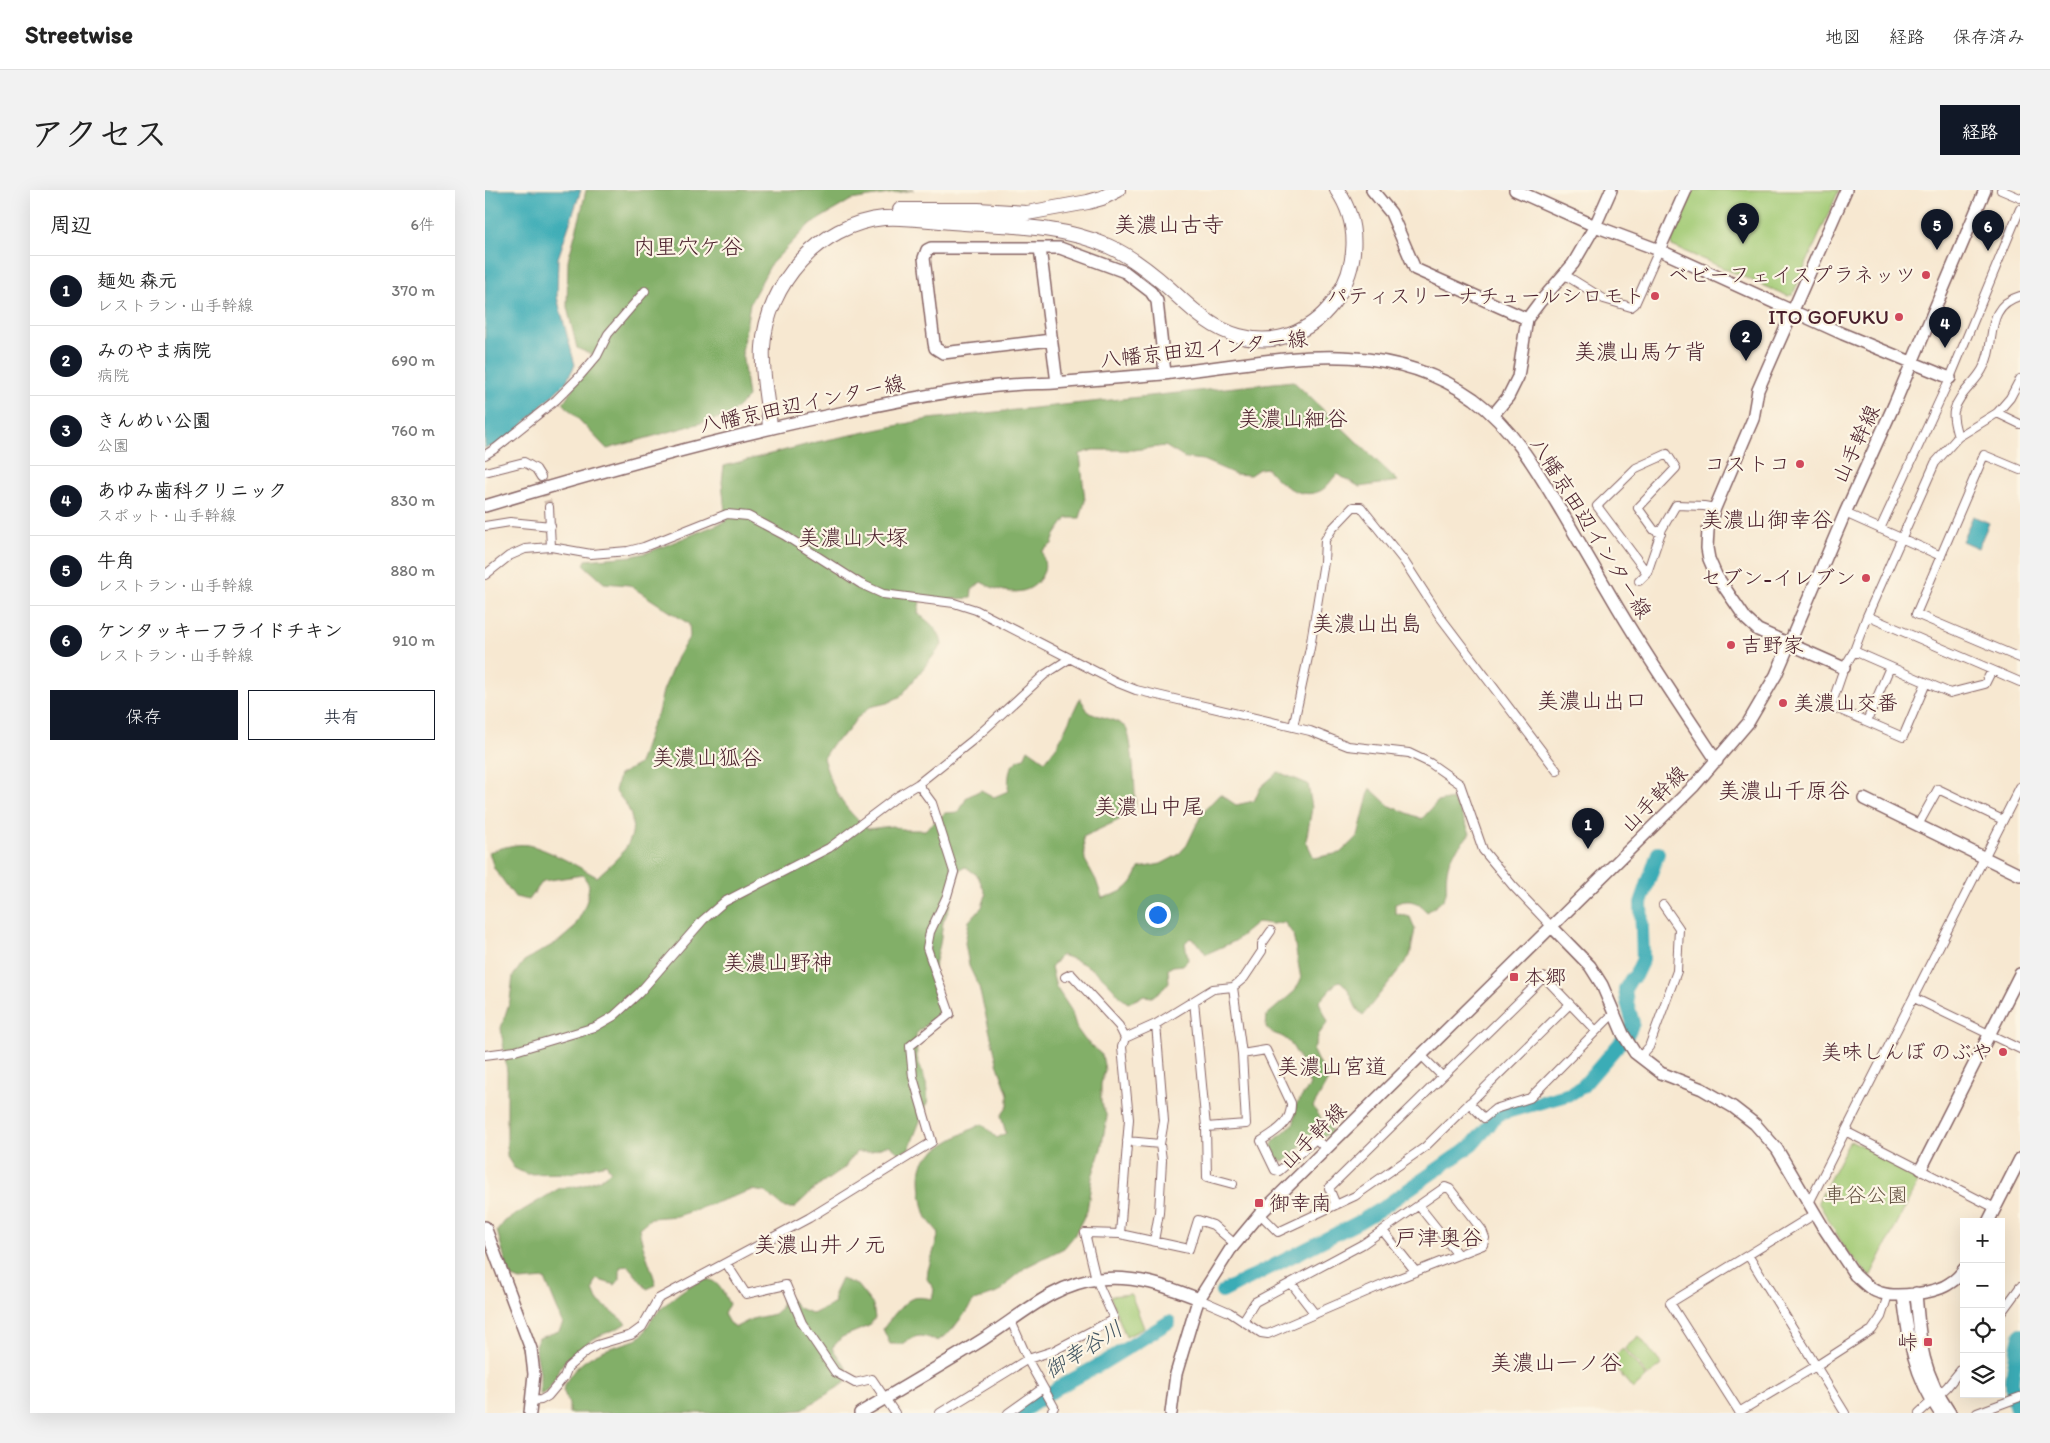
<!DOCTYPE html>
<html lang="ja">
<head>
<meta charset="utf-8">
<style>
  :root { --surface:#fff; --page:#f2f2f2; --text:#222; --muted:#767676; --line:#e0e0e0; --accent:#111827 }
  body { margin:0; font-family:Itim,"Klee One",sans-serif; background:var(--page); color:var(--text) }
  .controls { position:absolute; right:15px; bottom:15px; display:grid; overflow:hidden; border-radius:0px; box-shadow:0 5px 20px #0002 }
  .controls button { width:45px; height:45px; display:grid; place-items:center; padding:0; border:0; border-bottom:1px solid var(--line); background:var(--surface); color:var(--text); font:25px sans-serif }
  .you { position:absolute; left:672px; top:724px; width:18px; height:18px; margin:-12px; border:4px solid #fff; border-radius:50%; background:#1a73e8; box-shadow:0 0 0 8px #1a73e833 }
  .badge { display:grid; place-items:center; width:32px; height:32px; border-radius:50%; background:var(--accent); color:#fff; font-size:16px; font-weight:700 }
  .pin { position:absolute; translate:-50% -41px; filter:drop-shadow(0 1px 2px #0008) }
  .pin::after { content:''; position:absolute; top:26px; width:18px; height:15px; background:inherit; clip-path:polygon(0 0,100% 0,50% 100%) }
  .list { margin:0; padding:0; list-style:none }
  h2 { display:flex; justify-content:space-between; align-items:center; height:65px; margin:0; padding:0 20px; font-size:21px }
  h2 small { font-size:16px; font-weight:400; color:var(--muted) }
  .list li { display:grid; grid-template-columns:32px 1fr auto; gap:15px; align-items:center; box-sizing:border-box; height:70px; padding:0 20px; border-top:1px solid var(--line) }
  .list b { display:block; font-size:19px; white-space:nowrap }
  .list p { margin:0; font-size:16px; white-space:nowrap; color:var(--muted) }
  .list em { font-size:16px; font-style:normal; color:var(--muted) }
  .actions { display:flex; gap:10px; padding:15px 20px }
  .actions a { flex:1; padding:11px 0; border:1px solid var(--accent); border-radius:0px; text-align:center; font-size:18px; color:var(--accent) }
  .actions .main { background:var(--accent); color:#fff }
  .icon { flex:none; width:28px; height:28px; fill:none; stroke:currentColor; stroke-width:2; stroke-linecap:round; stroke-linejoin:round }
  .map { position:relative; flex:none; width:1535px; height:1223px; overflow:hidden; border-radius:0px }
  header { display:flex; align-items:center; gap:30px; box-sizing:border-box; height:70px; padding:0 25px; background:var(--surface); border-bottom:1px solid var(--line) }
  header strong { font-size:24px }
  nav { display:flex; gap:28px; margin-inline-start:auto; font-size:18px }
  .intro { display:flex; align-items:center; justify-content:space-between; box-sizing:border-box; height:120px; padding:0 30px }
  h1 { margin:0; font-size:35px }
  .button { padding:12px 22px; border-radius:0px; background:var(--accent); color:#fff; font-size:18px; font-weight:700 }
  main { display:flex; gap:30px; padding:0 30px }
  aside { flex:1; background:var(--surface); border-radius:0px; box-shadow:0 5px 20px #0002 }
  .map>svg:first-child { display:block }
</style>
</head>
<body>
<header>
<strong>Streetwise</strong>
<nav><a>地図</a><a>経路</a><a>保存済み</a></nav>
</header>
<div class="intro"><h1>アクセス</h1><a class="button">経路</a></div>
<main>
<aside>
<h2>周辺<small>6件</small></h2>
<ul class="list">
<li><span class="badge">1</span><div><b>麺処 森元</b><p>レストラン · 山手幹線</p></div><em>370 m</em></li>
<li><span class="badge">2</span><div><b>みのやま病院</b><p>病院</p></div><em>690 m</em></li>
<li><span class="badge">3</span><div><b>きんめい公園</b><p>公園</p></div><em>760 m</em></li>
<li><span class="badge">4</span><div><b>あゆみ歯科クリニック</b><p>スポット · 山手幹線</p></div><em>830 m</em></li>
<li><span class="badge">5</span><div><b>牛角</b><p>レストラン · 山手幹線</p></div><em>880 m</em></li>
<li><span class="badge">6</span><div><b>ケンタッキーフライドチキン</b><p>レストラン · 山手幹線</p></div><em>910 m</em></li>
</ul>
<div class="actions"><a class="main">保存</a><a>共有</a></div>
</aside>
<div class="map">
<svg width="1535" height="1223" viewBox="0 0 1535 1223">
  <rect width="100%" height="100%" fill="#fcf5e5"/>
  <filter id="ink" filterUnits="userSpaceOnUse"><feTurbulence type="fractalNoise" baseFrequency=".02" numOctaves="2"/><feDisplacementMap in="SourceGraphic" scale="10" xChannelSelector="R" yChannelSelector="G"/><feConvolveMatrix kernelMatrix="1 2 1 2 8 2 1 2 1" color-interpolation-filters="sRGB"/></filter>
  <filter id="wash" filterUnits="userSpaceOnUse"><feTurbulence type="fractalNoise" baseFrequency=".0096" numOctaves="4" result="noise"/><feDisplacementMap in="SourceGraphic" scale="20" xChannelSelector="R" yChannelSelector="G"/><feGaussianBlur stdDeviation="1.12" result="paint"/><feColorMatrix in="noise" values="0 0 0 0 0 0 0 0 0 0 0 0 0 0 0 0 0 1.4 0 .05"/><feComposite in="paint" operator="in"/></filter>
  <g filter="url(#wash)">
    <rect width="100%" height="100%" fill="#f7e8d1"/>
    <path fill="#a3cb76" stroke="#767550" d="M1208,0H1354L1308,104L1303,106L1187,56L1186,52Z
      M1367,951L1436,986L1385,1087L1361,1060L1333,1012L1364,952Z
      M646,1104L659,1138L641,1147L625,1106Z
      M1154,1146L1177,1175L1163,1186L1140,1158Z
      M1138,1159L1162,1187L1148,1199L1124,1170Z"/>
    <path fill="#82af67" stroke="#666749" d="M101,0H429L366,10L324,35L286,74L265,113L257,162L263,207L245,225L122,259L78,213L109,166L92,158L82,117L83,70L95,27Z
      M808,191L913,291L875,297L852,284C847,289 842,298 835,301C816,310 794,294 782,278L774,279L765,285L750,284L718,270L700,268L680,256L648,260H608L595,264L600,311L595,328H582L570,345L567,354L557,361C558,367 561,375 559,381C548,410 517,404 496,392L487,400L486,408L453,410L436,405L433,423C444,433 455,439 457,455L416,506L402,513L385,517L371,529L362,542L347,554L338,568C348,601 357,617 383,639L407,636L421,640H440L460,623L474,622L482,607L496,600L509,607L523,601C524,586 522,573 539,568L543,559L560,571L573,554L595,508L604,523C615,527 631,529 640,537C647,543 651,604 650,616L634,630L598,647L600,670L611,690L617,708C637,703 647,698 654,678L676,674L693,665L702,655L717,623L735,604L751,615L769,611L776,597L793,582L823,594L827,618L821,651L829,668L855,663L873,646L885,598L903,615L937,629L952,612L967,609L976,623L985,643C978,653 965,664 963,676C957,703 971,704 942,722C931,711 925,708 910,714V723L925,727L930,739L925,766L878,825C866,817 869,801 855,791L852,792L834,812L843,832L834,844L828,861L834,874L845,887L828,917L838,931L845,936L847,944L839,946L829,942L800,972L791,968L786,957L789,951L809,933L811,915L825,895C818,881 813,859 801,849C793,843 788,846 781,837L782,825L810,801L816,789L808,744L799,732L787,734L773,732L750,751L721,764L713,753L705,748L700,753L703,770L698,775L688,776L683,779L684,792L679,798L667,807L659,806L643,813C635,808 632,802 626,796C612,780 596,771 576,765L566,778L571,797L586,820L592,839L600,850L617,865L620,880L616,894V912L622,927L616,959L607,987L602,1021L589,1046L579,1058L541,1077L525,1090L515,1102L489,1111L467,1140L453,1151C436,1145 433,1143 418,1154H405L398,1139C404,1131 417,1113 426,1109C433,1106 441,1108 447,1109L449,1099L442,1089L443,1080L454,1043C450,1038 445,1033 442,1028C437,1016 431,982 439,971C449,958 482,941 497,934L512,948L521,943L516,926L523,916V904L513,876L494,797L484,776L480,753L484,731L497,717L501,705L493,686L481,677L475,679L464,719L458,732L455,754L446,791L453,814L454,823L431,844L432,868L441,893L443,911L424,959L414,963L404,955L384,962H371L359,978L328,1000L309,1018H300L280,1002L267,1000L192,1026L166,1028L154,1038C157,1058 166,1075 171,1095L162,1099L143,1076L135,1077V1089L130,1095L111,1089L108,1100L112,1110L141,1133C133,1139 126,1141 116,1145C107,1149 88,1163 81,1170C70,1181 70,1199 55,1205V1183L50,1155L54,1148L74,1141L78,1133L60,1089L35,1091L28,1088L23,1080L12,1041L20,1031L75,998L96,996L115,989L126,981L121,974L86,983L41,984L29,978L22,967V882L16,838L25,810L28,786L39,771L74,751L88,739L97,723L102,710L104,695L98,685L58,691L44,710L30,707L9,678L4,662C16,658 31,653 43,655C63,659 94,677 112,687C132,668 157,652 144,620C141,613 135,607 130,601L134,585L154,574L167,534L173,523L178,501L192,467L205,446L204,434L144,395L119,393L99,375L101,370L148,366L164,362L241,331L237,292L239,276L332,252L444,229Z
      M356,1089L372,1095L388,1115L390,1128L384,1136L357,1147L347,1158L362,1179L360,1193L316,1220L289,1223H84V1214L78,1200C84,1179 105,1165 125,1158C135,1154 148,1153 157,1145C161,1141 163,1134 167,1129C176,1117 210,1086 225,1090C235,1093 240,1106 244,1114L239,1124L244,1133L251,1137L267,1129L289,1124L296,1118L297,1108L301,1105L314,1118L328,1124C336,1119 343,1118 350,1113L349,1104Z"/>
    <path fill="#3bacb6" stroke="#426670" d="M0,0H96L73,68L72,107L90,175L81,192L19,253L0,258Z
      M1488,326L1504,333L1493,358L1477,351Z"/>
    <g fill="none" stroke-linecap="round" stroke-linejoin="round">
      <path stroke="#3bacb6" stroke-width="14" d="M737,1102L874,1032L897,1018L987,955L1014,924L1085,904L1098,896L1142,845L1148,833L1142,812L1140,799L1146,789L1150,786L1158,769L1156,713L1173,663
        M535,1223L574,1197L618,1173L684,1132
        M1533,1223C1521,1198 1530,1171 1535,1145"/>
    </g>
  </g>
  <g filter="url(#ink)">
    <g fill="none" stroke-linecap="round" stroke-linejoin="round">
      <path stroke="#d4c0b0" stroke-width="8" stroke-dasharray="8 4" stroke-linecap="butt" d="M56,287L64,317"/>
      <g stroke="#876565" stroke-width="10">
        <path id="street" d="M1516,0L1535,8
          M1080,85L1119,109L1146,117L1150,114L1174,60
          M1512,223L1535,234
          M1473,247C1471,239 1467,229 1469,221C1473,205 1489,194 1497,180C1513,154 1497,117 1535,106
          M0,265L11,258L71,210L93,188L112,166L123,144L160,101
          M1535,280L1499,265L1431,424L1535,468
          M0,282L39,272L51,279L56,287
          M64,317L66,357
          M1360,323L1456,366
          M0,336L25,332L66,336
          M1395,339L1465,188L1535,19
          M1162,383L1112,316L1151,278L1182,264L1191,278L1153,318L1169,340L1176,343
          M0,385L24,366L40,359L66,357L106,364L143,361L159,357L242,324L263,326L299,345L376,394L398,404L469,413L491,420L631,492L651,500L825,541L863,556L924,563L945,573L975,594L998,660L1028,696L1066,736
          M1154,391L1162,383L1177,339L1191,315L1219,316L1230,318
          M1382,426L1535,492
          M1369,461L1465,503L1500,494L1507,480
          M1441,493L1418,547L1346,516L1359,478L1369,461L1382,426L1450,273L1473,247L1512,223L1525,208L1535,189
          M1382,531L1405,477
          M808,537L825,458L839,372L840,350L847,339L868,317H876L919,371L956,428L1072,581
          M1433,635L1453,599L1518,630
          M580,787L586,784L634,836L640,848L671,834L728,799L748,797L759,788L777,761V754L786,741
          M1429,808L1535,859
          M709,811L721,937L722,987L748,994
          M757,864L781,860L806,913C807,933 790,942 776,951L790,980L794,981L831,949L841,959
          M0,865L30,861L110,837L129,826L154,803L218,730L239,712L344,658L413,606L433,594L488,550L559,485L584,469
          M937,866L957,886
          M1155,867L1164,857L1192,781L1194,738L1178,715
          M984,913L999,928L1010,919L1045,908L1124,828L1131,824
          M721,937L761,934L757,864L748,797
          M1362,942L1510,1018
          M642,951L675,954
          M1324,1013L1535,597
          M851,1015L844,998L1059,787L1111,841
          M934,1016L973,1065
          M775,1024L793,1042L870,1006L940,957L1085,814
          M898,1041L931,1082
          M635,1044L644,929L637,857L640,848
          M669,1051L674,1023L677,970L675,954L679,931L671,834
          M1263,1065L1360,1223
          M241,1073L261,1104L301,1095L317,1133L350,1182L370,1193L387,1189L410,1223
          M806,1093L830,1124
          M714,1109L744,1122L776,1143L783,1144L902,1093L998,1055L1000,1048L997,1040L965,999L960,997L878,1054L770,1112L758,1131
          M1516,1123L1535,1097
          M526,1131L545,1174L569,1217L566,1223
          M47,1211L56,1210L63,1206L79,1187L83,1177L102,1161L112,1155L146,1145L157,1137L173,1109L324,1028L447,952L428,887L425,856L465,824L442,758L445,742L462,706L469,682L447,613L433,594
          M1254,1222L1331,1176L1387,1140L1396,1127L1403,1105
          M455,1223L543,1169L568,1161L629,1129L611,1089L600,1043L635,1044L704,1059L713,1030L728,1035L750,1054
          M523,1223L558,1198
          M1255,1223L1185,1113L1330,1024
          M1434,1223L1462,1197L1479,1176
          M1492,1223L1535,1207"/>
      </g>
      <g stroke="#876565" stroke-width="14">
        <path id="secondary" d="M887,0L906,23L930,79L1042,129
          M1030,0L1110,36L1174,60L1358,144L1465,188
          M555,58L572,193
          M1174,60L1201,0
          M566,150L458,163L450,158L449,153L439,68L442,60L446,58H575L640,82L666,102L672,111L680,183
          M1008,225L1023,207L1033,187L1042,129L1054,113L1088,74L1110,36L1126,0
          M0,316C119,280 238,247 360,222C407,212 455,202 503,197C525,194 547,194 569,193C605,190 642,187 678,184C784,173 894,141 989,209C1029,239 1053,282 1078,324C1096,355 1114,386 1133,418C1164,470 1198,520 1232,571
          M1359,478L1273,440L1261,429L1231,385L1224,369L1222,358L1223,340L1230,318L1268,229L1273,200L1361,0
          M1379,609L1535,685
          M1066,736L1105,776L1117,795L1138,844L1150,863L1176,883L1217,899L1248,917L1270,934L1292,959L1338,1037L1370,1085C1378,1092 1386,1101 1396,1103C1412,1108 1452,1103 1465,1093C1470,1090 1476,1084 1479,1079
          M1436,979L1535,784
          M1503,1032L1535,969
          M0,1037L46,1159L49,1184L45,1223
          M1431,1103C1435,1151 1436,1181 1465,1223
          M1418,1105C1423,1148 1429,1186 1455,1223
          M375,1223C416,1199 457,1175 497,1150C533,1128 569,1093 614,1089C650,1085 681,1096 714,1109
          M686,1223L691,1184L711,1117L714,1109L745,1060L775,1024L1209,596L1263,533L1291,485L1360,323L1409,215L1500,0"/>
      </g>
      <g stroke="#876565" stroke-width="16">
        <path id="highway" d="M415,20H493L542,23L603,12L617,8L633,0
          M285,237C283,211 276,183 278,157C282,94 334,34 399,28C423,26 453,32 479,33C527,36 577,36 623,56C646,66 666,82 685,99C706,118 725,138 754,146C836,169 900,69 852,0"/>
      </g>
      <use href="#street" stroke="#fff" stroke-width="8"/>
      <use href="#secondary" stroke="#fff" stroke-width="11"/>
      <use href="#highway" stroke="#fff" stroke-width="14"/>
    </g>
  </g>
  <g fill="#d1495b" stroke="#fcf5e5" stroke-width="2">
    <circle cx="1441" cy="85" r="5"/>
    <circle cx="1170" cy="106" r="5"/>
    <circle cx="1414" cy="127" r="5"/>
    <circle cx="1315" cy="274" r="5"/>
    <circle cx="1381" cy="388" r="5"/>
    <circle cx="1246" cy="455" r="5"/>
    <circle cx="1298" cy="513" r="5"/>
    <rect x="1024" y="782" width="10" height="10" rx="2.5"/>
    <circle cx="1518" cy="862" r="5"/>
    <rect x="769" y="1008" width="10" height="10" rx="2.5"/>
    <rect x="1438" y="1147" width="10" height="10" rx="2.5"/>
  </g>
  <g text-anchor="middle" stroke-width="4.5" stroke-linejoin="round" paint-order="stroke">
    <g font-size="21" fill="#4a1f2b" stroke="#fcf5e5" text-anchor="end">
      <text x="1431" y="92">ベビーフェイスプラネッツ</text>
      <text x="1160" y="113">パティスリー ナチュールシロモト</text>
      <text x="1404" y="134">ITO GOFUKU</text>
      <text x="1305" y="281">コストコ</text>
      <text x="1371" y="395">セブン-イレブン</text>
      <text x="1256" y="462" text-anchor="start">吉野家</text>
      <text x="1308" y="520" text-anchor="start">美濃山交番</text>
      <text x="1039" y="794" text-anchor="start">本郷</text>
      <text x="1508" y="869">美味しんぼ のぶや</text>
      <text x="784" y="1020" text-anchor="start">御幸南</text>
      <text x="1433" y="1159">峠</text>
    </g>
    <g font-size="21" fill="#4a1f2b" stroke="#fcf5e5">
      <text transform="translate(719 159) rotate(-6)" y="7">八幡京田辺インター線</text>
      <text transform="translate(317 214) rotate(-12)" y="7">八幡京田辺インター線</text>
      <text transform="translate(1371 254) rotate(-65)" y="7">山手幹線</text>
      <text transform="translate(1106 338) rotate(58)" y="7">八幡京田辺インター線</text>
      <text transform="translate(1169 609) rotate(-45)" y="7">山手幹線</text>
      <text transform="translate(828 946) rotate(-45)" y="7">山手幹線</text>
    </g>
    <g font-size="21" fill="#655342" stroke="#fcf5e5">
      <text x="1381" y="1012">車谷公園</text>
    </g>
    <g font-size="22" fill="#4a1f2b" stroke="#fcf5e5">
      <text x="684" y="42">美濃山古寺</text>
      <text x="203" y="64">内里穴ケ谷</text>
      <text x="1155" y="169">美濃山馬ケ背</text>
      <text x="808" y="236">美濃山細谷</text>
      <text x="1282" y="337">美濃山御幸谷</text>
      <text x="368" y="355">美濃山大塚</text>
      <text x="882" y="441">美濃山出島</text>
      <text x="1107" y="518">美濃山出口</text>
      <text x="222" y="575">美濃山狐谷</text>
      <text x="1299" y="608">美濃山千原谷</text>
      <text x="664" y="624">美濃山中尾</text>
      <text x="293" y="780">美濃山野神</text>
      <text x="847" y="884">美濃山宮道</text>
      <text x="954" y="1055">戸津奥谷</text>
      <text x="335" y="1062">美濃山井ノ元</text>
      <text x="1071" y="1180">美濃山一ノ谷</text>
    </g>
    <g font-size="22" font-style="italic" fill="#445763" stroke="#fcf5e5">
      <text transform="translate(598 1159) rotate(-32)" y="8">御幸谷川</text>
    </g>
  </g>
</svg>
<div class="controls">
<button>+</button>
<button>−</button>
<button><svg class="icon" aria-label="locate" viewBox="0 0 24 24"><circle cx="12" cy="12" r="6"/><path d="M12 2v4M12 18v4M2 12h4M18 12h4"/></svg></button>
<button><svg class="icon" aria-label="layers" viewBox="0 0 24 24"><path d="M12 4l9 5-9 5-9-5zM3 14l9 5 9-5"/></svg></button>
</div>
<div class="you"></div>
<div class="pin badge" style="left:1103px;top:659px">1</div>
<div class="pin badge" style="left:1261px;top:171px">2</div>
<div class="pin badge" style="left:1258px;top:54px">3</div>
<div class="pin badge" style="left:1460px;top:158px">4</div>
<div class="pin badge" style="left:1452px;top:60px">5</div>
<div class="pin badge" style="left:1503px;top:61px">6</div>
</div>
</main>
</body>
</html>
